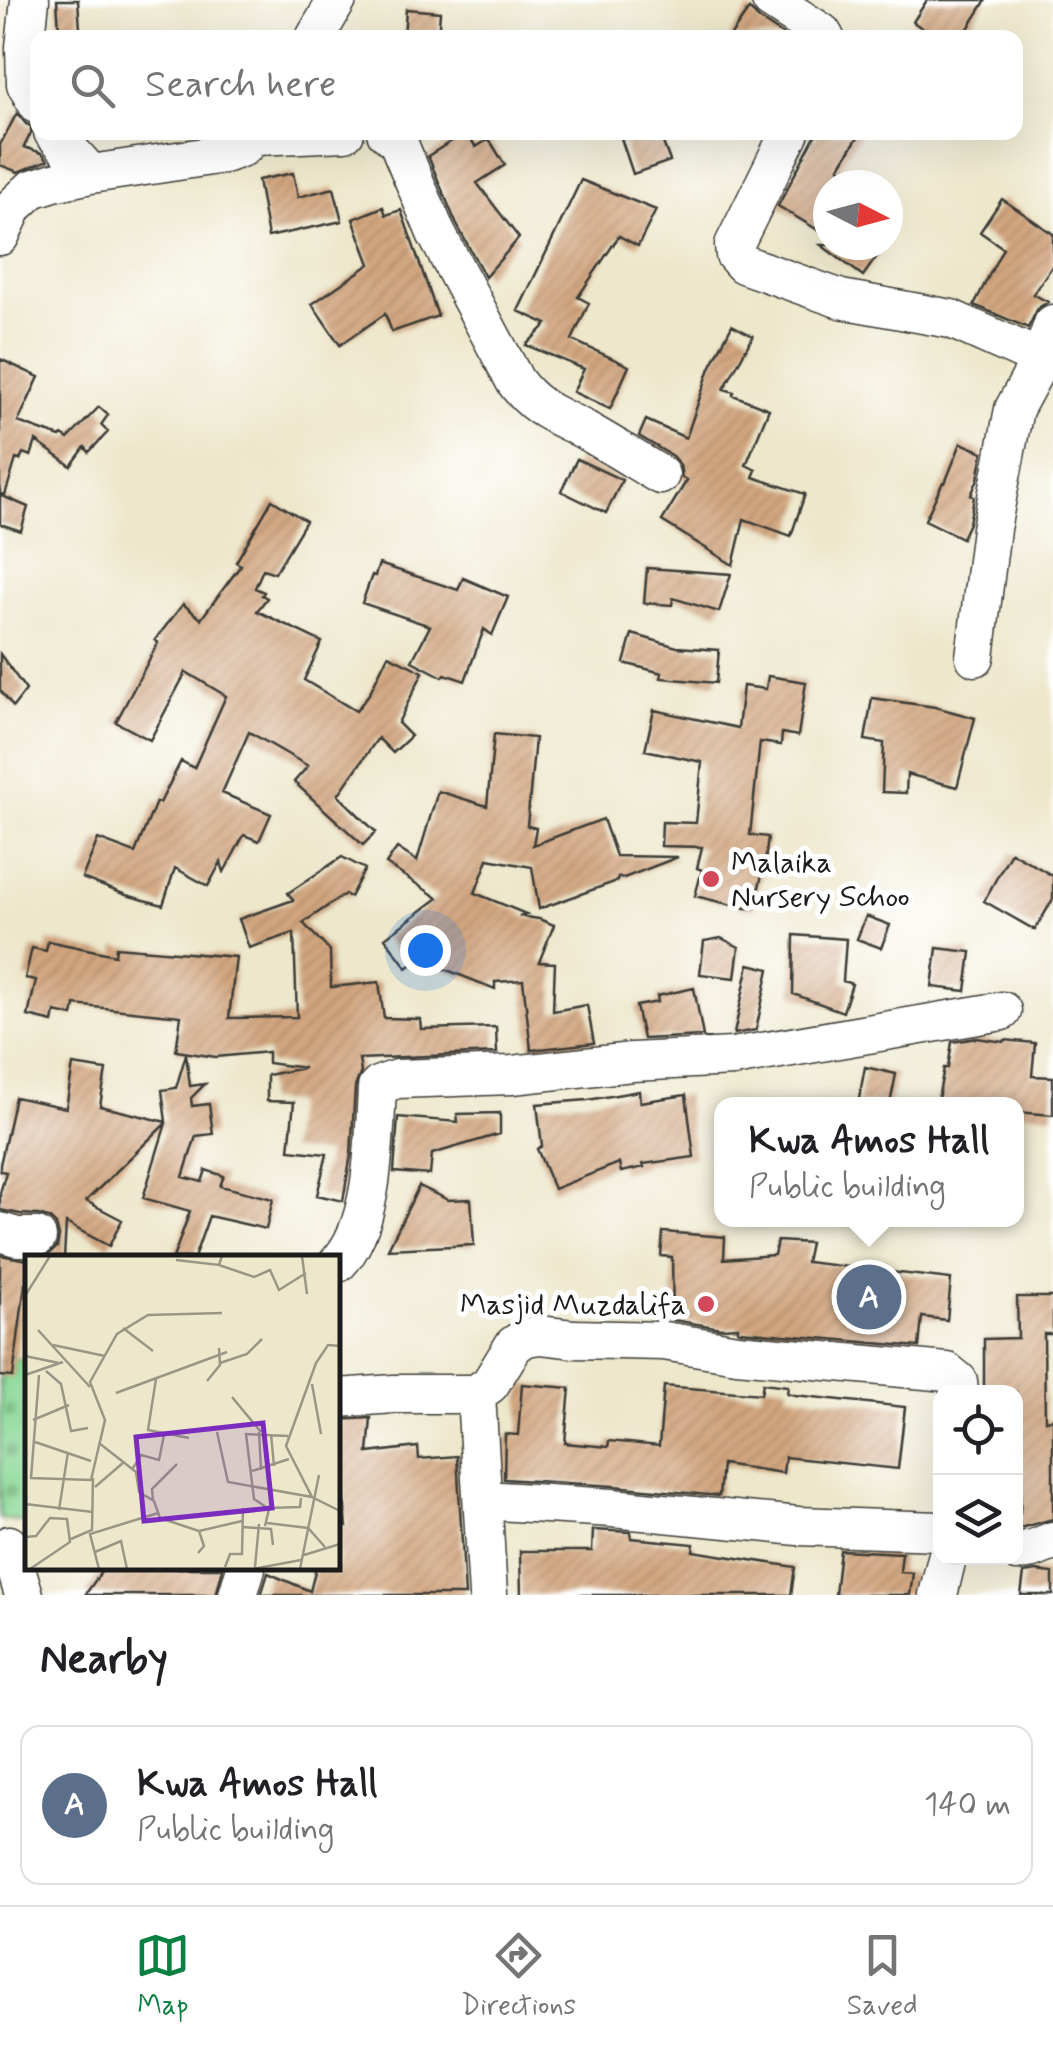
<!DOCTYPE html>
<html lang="en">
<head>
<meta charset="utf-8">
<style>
  :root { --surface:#fff; --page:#f6f6f6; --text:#202124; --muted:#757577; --line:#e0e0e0; --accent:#0b8043 }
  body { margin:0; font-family:Mynerve,sans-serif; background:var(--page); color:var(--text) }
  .controls { position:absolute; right:30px; bottom:30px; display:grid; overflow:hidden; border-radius:20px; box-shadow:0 10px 40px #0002 }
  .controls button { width:90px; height:90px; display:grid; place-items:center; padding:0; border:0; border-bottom:2px solid var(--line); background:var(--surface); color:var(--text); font:50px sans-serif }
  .compass { position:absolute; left:813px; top:170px; width:90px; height:90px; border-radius:50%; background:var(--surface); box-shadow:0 10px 40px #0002; rotate:96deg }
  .you { position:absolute; left:425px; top:950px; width:35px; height:35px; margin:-25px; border:8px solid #fff; border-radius:50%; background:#1a73e8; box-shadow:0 0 0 15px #1a73e833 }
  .badge { display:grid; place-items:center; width:65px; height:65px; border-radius:50%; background:var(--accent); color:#fff; font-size:32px; font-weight:700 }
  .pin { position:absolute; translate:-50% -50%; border:5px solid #fff; box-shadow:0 2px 10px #0006 }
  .popup { position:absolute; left:714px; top:1097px; width:310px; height:130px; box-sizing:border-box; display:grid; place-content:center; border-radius:20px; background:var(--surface); filter:drop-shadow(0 2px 8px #0005); font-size:32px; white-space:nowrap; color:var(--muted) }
  .popup b { font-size:38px; color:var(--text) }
  .popup::after { content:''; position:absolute; left:50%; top:100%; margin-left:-20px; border:20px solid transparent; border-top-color:var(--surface) }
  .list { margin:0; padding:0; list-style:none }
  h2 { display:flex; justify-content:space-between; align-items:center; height:130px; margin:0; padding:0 40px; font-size:42px }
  h2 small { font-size:32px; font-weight:400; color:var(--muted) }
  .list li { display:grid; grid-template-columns:65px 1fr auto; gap:30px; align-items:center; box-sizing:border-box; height:160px; margin:0 20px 20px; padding:0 20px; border:2px solid var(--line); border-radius:20px }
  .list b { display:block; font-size:38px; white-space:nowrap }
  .list p { margin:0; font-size:32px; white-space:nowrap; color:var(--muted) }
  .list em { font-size:32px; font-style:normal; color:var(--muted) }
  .icon { flex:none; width:55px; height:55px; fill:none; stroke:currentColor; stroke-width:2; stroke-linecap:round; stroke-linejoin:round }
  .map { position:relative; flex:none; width:1053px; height:1595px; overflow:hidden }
  .search { position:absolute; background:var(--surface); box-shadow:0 10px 40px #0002; left:30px; right:30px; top:30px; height:110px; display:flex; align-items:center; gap:25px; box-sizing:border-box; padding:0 35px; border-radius:20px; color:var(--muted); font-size:38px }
  .sheet { height:310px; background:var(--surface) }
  nav { display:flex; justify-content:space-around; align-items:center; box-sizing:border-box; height:140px; border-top:2px solid var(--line); background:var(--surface); font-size:28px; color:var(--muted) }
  nav a { display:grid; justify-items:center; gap:5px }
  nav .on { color:var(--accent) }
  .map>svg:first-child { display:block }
</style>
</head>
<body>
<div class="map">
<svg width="1053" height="1595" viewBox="0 0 1053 1595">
  <defs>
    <pattern id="cemetery-stones" width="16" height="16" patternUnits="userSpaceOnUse" patternTransform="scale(2.5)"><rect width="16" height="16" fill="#89d795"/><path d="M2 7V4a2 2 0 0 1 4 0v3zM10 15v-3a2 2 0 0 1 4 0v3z" fill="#76b880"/></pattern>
    <pattern id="building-hatch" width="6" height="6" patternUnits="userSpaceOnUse" patternTransform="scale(2.5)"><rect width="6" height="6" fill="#d2a67f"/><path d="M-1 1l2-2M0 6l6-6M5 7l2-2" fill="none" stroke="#b48e6d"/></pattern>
  </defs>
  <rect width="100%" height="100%" fill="#fff"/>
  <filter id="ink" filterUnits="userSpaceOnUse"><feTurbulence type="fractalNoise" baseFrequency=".01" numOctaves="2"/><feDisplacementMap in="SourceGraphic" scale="20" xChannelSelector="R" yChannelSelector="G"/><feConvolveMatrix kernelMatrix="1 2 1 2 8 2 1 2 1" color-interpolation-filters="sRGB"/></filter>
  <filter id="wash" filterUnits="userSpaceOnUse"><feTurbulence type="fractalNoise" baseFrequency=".0048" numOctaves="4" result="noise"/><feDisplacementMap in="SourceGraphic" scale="40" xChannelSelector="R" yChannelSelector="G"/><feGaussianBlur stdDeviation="2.25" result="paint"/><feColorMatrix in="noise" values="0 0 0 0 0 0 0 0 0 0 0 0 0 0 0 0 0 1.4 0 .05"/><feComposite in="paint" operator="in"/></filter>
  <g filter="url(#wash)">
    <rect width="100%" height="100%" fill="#ede7cb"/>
    <path fill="url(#cemetery-stones)" stroke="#527a58" stroke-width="2.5" d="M0,1357L27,1360V1522L0,1519Z"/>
    <g id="blocks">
      <path fill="url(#building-hatch)" d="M57,0H78L80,29L59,30Z
        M927,0H986L962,38H937L913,22Z
        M406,9L440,12L438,38H404Z
        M749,9L759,19L788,38H729Z
        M17,113L26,124L31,126V133L24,147L42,153L48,160L18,172L0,165V145Z
        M466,132L476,147L489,139L505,165L477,183L519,238L485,277L456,223L428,156Z
        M619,132H659L670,161L633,174Z
        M817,132H861L839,168L862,185H828V236L778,206Z
        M293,173L298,197L334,188L342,221L268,237L258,180Z
        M581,180L656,210L638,246L619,236L578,297L589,303L572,340L629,366L610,409L573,392L584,369L526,345L547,324L518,311Z
        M1002,199L1053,234V265L1033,294L1048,302L1038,308L1028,328L974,305L1003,248L980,232Z
        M383,207L386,215L401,210L438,316L392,332L385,314L340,345L312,304L370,264L353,219Z
        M821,245H885L863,276Z
        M732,325L753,336L724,389L734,392L733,395L769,409L746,465L756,470L753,477L805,494L791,536L744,519L733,565L662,521L687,480L682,478L680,465L672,456L639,436L646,420L686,438L710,368Z
        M0,359L39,377L18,422L60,437L62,435L68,439L99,407L108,415L101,425L108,432L89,452L85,447L71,466L36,441L31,456L23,453L20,460L16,459L5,495L0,494Z
        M961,443L983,452L978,479L971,495L974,497L969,523L962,538L925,520L943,482L945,483Z
        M577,459L622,480L606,513L561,491Z
        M0,495L28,507L21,531L0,524Z
        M272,500L306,521L275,573L263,569L255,588L264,592L262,595L267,598L257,611L322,642L304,680L356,711L369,694L388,655L423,672L398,723L411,736L393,753L378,738L338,795L376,832L363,845L294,782L308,766L249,732L222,793L271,814L259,841L244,835L224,872L221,862L208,886L175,868L163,905L126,895L82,878L98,839L135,853L156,802L160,803L181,761L194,768L226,696L186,672L150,740L116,722L158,643L155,640L183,604L201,619L241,565L236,562Z
        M379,564L458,590L463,578L508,597L492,635L484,629L465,681L445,674L443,677L412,661L430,626L362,603L372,575L375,576Z
        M647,568L731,574L719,612L673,598L672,605L644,603Z
        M632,634L677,647L719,650L716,683L661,678L662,673L624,663Z
        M0,654L26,690L13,707L0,690Z
        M768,676L806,682L798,736L782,733L781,745L760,742L750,835L768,837L765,862L754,908H745L695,896L702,870L697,868L702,847L661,846L662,822L696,823L702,762L645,750L654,710L738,728L743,686L766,689Z
        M872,698L935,707L975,718L957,787L907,774L906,793L882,792L884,743L865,740Z
        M494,734L535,738L527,826L536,828L533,845L603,819L616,856L678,857L624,878L618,877L617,881L539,909L532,867L488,859L475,893L526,914L519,916L539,919L554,925L539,962L555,963L553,1011L587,1005L594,1043L531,1050L523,980L495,982V989L419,959L407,968L385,938L438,898L386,864L397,848L417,861L438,791L487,806Z
        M1011,852L1053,876V899L1035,930L984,901Z
        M342,857L365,869L350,897L345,894L303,923L330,951L331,987L379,982L384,1018L420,1019L421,1029L496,1027L497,1053L359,1059L361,1072L355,1087L351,1154L343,1201L317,1195L327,1154L289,1150L294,1102L267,1101V1075L304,1068L268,1063V1052L216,1057L176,1051L181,1016L75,1005L73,1016L55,1012L53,1022L28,1016L36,980L25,978L32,948L46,951L48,941L115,955L116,947L236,957L229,1018L297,1017L294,933L249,948L239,919L293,900L288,893Z
        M866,916L890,925L881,948L857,939Z
        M794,935L846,939L843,981L852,984L843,1012L793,994Z
        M721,938L739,947L735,978L700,974L704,941Z
        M937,948L971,952L966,991L932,987Z
        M749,964L769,969L756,1030L734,1034Z
        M694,988L703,1036L643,1039L636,1006L658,1002L657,996Z
        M977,1038L1004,1042L1005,1040L1035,1043L1032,1076L1053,1077V1115L1016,1112V1104H937L944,1068H948L952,1042Z
        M186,1054L190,1086L205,1084L191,1098L192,1106L209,1104L213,1134L196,1136L183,1177L202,1182L206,1170L224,1176L220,1186L273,1199L266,1229L209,1216L194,1258H173L190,1211L143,1198L166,1123L86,1201L122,1220L109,1246L66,1223L64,1258H45L57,1247L59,1236L56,1225L49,1218L38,1215L20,1214L0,1210V1193L6,1172L0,1171V1165L15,1097L66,1108L73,1065L106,1070L100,1106L166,1122L162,1090L176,1088Z
        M865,1067L896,1074L890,1104H858Z
        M639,1091L640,1102L686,1095L694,1157L643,1164L644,1167L621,1172L619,1163L554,1189L537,1149L542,1146L537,1104L588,1100Z
        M500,1113V1134L432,1154L430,1175L394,1172L398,1117L458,1122L457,1114Z
        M419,1186L448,1200L471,1199L474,1245L388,1249Z
        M663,1232L725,1237L724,1259L774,1255L777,1241L810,1243L806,1262L951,1279L947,1320L922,1317L919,1347L740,1331L738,1330V1327L721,1328L673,1320L672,1257L661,1256Z
        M0,1255L28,1260V1284H25L13,1377L0,1376Z
        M1017,1297H1053V1334H1044L1045,1420L1053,1419V1519L1016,1529V1512H1020L1022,1460H1016V1392H984V1339L1018,1338Z
        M763,1383L788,1386L787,1393L795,1395L905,1407L898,1469L785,1457L783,1473L722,1464L719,1496L614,1486L504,1479L505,1434L518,1435L522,1384L570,1388L565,1443L608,1447L609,1441L659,1446L664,1386L761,1394Z
        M371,1418L368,1453L418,1447L419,1459L457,1456L465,1595H261L268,1573L310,1591L316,1568H338V1525L347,1527L338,1420Z
        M593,1530L631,1532V1538L694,1544L693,1551L795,1567L791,1595H521L520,1551H592Z
        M840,1550L902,1553L900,1572L913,1573L910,1595H835Z
        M104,1568H223L216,1595H85Z
        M1036,1571L1053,1573V1595H1021L1024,1573Z"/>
    </g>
  </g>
  <g filter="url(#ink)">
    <use href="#blocks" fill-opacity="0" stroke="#3b3a36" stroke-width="2.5"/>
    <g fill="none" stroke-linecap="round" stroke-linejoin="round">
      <g stroke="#3b3a36" stroke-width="41">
        <path id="minor" d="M30,0L25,47L26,84L38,105
          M771,0L822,33L825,38
          M315,38L337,0
          M53,132L91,174
          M386,132L398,142L436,233L515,381C535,409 556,415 585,430C610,444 635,460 660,475
          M790,132L734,245L735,255L743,264L841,299L951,319L1041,359
          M256,136L345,132
          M0,236L14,206L32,189L54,182L91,174L224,154L243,147L258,132
          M975,657L991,529L1014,409L1041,359L1053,324
          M0,1232L17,1237H37
          M338,1263C375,1225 374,1139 377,1088L380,1085L397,1079L512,1075L632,1062L733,1057L1002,1011
          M476,1394L488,1595
          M338,1398L394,1394H476L490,1384L514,1345L526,1337L540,1335L574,1339L664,1341L737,1353L947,1372L958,1381L959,1392
          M483,1500L612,1508L798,1526L940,1531
          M9,1545L24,1595
          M1016,1552L1033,1549L1053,1541
          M238,1595L246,1568
          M938,1595L947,1558"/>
      </g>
      <use href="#minor" stroke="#fff" stroke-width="38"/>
    </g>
  </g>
  <g fill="#d1495b" stroke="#fff" stroke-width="4">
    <circle cx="711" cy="879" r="10"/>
    <circle cx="706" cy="1304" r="10"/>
  </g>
  <g text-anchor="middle" stroke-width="10" stroke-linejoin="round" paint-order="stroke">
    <g font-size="30" fill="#1c1c1c" stroke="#fff" text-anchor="start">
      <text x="731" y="872">Malaika<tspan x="731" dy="34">Nursery Schoo</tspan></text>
      <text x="686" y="1314" text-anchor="end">Masjid Muzdalifa</text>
    </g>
  </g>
  <g transform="translate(25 1255)">
    <rect width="315" height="315" fill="#ede7cb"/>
    <path fill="none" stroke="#999685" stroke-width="2.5" d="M277,1L282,39M151,5L194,10L197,1M194,10L229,22L245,15L254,35L281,18M0,41L25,1M98,73L128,96M13,75L65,132M28,90L80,101M315,91L303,90L291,108L261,191L287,242L315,256M0,101L34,108M195,108L222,99L237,84M21,116L36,129L46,176L63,173M0,120L38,107M14,120L6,223L66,225L80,165L65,127L92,79L123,60L197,58M131,124L123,175L164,183M182,126L195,110L194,93M287,129L296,179M91,138L202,97M207,142L236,177M8,165L44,150M192,177L203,227L287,242M234,177L236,215M246,179L249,211M10,187L66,206M74,188L111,217L114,237L129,246L135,263L174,276L179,291L173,298M108,213L116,200L134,205L139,180M227,216L264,204M70,232L99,207M128,245L127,234L152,209M0,249L68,257M243,253L275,252L276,243M34,255L43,197M242,268L283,273L300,292M240,271L244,254L229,244L221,179L263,181M218,272L246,274L248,290M174,276L217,266M0,282L11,281L25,263L42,264L45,287L5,314M46,284L67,275L68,223M70,297L96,286L102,314M279,300L315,289M200,312L205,299H217L218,253M230,312L234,269M74,314L65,279L133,258M228,314L276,305M275,314L294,220"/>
    <path fill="#7b2cbf" fill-opacity="0.15" stroke="#7b2cbf" stroke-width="5" d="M238,168L247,253L119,266L111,182Z"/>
    <rect width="315" height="315" fill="none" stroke="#1c1c1c" stroke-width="5"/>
  </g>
</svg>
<div class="controls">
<button><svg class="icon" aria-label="locate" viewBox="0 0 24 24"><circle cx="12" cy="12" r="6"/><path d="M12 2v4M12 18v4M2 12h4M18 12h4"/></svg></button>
<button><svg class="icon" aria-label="layers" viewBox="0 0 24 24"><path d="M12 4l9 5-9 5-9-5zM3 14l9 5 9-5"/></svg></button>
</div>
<svg class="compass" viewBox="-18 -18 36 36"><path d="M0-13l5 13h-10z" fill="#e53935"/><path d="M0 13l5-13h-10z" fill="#757577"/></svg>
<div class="you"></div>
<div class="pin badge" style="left:869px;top:1297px;background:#5c6f8a">A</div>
<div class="popup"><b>Kwa Amos Hall</b>Public building</div>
<div class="search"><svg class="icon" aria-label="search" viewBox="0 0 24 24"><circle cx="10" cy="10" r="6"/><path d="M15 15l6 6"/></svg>Search here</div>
</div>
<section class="sheet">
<h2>Nearby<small></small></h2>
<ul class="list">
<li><span class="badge" style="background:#5c6f8a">A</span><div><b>Kwa Amos Hall</b><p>Public building</p></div><em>140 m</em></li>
</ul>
</section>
<nav>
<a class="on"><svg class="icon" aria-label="map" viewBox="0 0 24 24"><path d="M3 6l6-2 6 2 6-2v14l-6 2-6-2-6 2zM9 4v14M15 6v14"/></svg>Map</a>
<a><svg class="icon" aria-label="directions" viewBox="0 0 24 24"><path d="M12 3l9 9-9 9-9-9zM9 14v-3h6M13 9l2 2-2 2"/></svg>Directions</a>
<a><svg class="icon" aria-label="saved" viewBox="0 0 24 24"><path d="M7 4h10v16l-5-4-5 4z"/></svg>Saved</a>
</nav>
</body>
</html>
